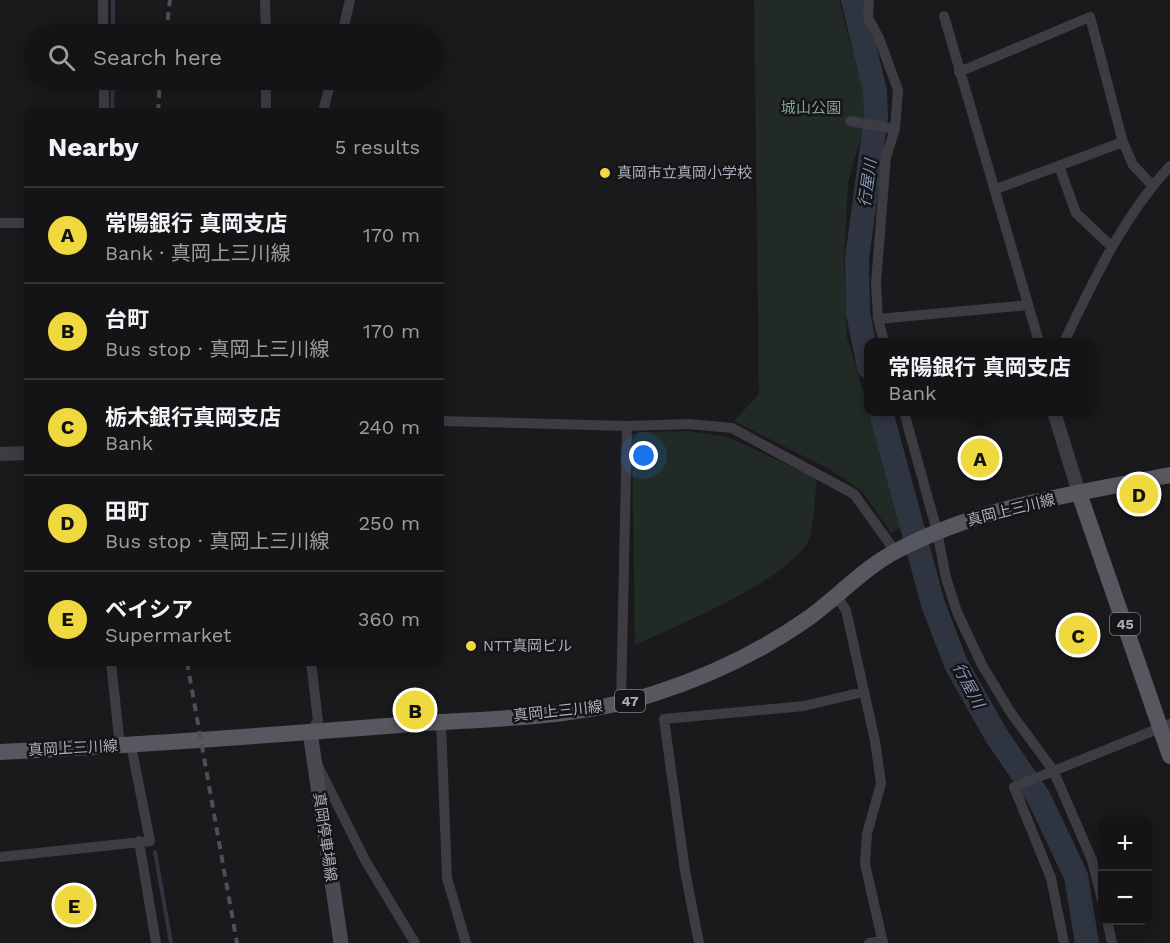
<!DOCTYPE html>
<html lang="en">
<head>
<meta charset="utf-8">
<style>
  :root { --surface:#141315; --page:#1d1c1e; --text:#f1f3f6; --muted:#9d9ea0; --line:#333234; --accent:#efd93e }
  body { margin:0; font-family:"Work Sans","Noto Sans JP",sans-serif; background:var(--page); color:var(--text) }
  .controls { position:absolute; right:18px; bottom:18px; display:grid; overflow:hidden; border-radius:12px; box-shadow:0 3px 15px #0003 }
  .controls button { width:54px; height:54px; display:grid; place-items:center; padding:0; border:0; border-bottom:2px solid var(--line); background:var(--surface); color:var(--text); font:30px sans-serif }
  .you { position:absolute; left:644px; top:456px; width:21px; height:21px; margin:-15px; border:4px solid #fff; border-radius:50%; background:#1a73e8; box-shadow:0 0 0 9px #1a73e833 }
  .badge { display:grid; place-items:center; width:39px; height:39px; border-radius:50%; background:var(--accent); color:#111; font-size:20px; font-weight:700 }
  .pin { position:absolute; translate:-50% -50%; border:3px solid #fff; box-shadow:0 2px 6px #0006 }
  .popup { position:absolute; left:864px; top:338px; width:231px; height:78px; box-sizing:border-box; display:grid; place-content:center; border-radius:12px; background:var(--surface); filter:drop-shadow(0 2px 4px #0005); font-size:20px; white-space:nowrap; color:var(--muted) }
  .popup b { font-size:22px; color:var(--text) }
  .popup::after { content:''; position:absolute; left:50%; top:100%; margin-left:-12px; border:12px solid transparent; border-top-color:var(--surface) }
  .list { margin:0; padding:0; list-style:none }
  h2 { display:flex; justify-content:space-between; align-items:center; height:78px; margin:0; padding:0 24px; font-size:26px }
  h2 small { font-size:20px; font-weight:400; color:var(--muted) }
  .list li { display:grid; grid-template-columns:39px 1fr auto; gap:18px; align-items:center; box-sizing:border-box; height:96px; padding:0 24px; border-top:2px solid var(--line) }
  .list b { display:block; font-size:22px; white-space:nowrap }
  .list p { margin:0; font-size:20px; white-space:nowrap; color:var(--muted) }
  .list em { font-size:20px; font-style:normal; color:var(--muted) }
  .icon { flex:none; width:33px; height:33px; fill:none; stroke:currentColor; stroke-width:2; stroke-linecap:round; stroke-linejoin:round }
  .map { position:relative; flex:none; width:1170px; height:943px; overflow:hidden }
  .search { position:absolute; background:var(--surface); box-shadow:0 3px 15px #0003; left:24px; top:24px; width:420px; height:66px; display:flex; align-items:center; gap:15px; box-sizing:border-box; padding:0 21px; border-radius:33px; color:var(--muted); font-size:22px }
  .panel { position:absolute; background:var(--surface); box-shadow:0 3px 15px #0003; left:24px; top:108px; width:420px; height:558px; border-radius:12px }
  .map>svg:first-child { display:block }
</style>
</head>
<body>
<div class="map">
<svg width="1170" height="943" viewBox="0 0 1170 943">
  <rect width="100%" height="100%" fill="#1a191c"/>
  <path fill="#212a24" d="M754,0H839L863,90L867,114L848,183L844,264L847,337L904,526L891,533L862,491L831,470L734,421L759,394Z
    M690,431L728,437L817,478C815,492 814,530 808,542C783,583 679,624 635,645L632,440L639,432Z"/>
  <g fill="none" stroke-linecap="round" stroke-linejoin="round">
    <path stroke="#2f3540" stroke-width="4" d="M113,34V0
      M112,112L113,80
      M155,852L171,943"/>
    <path stroke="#2f3540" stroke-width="24" d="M853,0L875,91L876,116L857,259L858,313L869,367
      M881,412L933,604L956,664L996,735L1039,798L1076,876L1087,943"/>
    <path stroke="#3d3c43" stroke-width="10" d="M103,0V34
      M265,0L266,34
      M869,0L868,18L879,38L898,90L895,129L886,157L876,283L878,319L884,342
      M944,16L1039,342
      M342,34L350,0
      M959,72L1090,17L1123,142L1133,165L1152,185
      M104,80V112
      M266,80V112
      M323,112L331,80
      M850,121L895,129
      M1059,166L1076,213L1111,246
      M996,189L1123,142
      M0,223H28
      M878,319L1028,305
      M1064,342C1094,280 1122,218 1170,166
      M904,412L937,531L946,578L957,612L982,665L1011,713L1053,770L1092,860L1102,900
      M440,421L627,426L689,424L732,428L854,494L895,551
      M836,596L846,610L875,741L881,783L867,834L865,864L883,943
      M111,662L120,746
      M621,703L627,426
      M441,722L447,878L466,943
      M310,732L318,721L311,662
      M316,762L365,860L415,943
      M139,841L156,943
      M0,857L150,841L131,745
      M1107,920L1112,943
      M699,943L685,871L664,719L804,706L863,692
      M869,943L883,941
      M1064,943L1051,878L1014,787L1170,724"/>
    <path stroke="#3d3c43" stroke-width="14" d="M1054,412L1079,493
      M0,454L28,453"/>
    <path stroke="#484951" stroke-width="15" d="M310,732L341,943"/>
    <path stroke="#575760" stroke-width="16" d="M1079,493L1170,756
      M0,752C138,745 275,735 412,724C493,718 578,719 656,693C712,675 762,651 810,617C840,595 865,567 898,550C981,506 1079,493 1170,475"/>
    <path stroke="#4d4e56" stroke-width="4" stroke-dasharray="8 6" stroke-linecap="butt" d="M166,34L170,0
      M158,112L160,80
      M187,662L237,943"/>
  </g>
  <g fill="#efd93e" stroke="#151417" stroke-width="2">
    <circle cx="605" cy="173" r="6"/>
    <circle cx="471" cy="646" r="6"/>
  </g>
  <g text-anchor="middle" stroke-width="5" stroke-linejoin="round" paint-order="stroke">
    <g fill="#151417" stroke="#7f808a" stroke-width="1.5">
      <rect x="1110" y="613" width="30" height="22" rx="4.5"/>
      <rect x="615" y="690" width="30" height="22" rx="4.5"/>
    </g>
    <g font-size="14" font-weight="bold" fill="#acaebb">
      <text x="1125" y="629">45</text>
      <text x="630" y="706">47</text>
    </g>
    <g font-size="15" fill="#84a58d" stroke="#151417">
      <text x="811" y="113">城山公園</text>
    </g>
    <g font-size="15" fill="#acaebb" stroke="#151417" text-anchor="start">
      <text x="617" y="178">真岡市立真岡小学校</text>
      <text x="483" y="651">NTT真岡ビル</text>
    </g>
    <g font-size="15" fill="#acaebb" stroke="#151417">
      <text transform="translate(1011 510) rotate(-14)" y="5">真岡上三川線</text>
      <text transform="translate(558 711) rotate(-6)" y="5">真岡上三川線</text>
      <text transform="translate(73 748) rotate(-3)" y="5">真岡上三川線</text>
      <text transform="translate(325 837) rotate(82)" y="5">真岡停車場線</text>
    </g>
    <g font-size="16" font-style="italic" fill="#8494b5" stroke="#151417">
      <text transform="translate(867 183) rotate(-82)" y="6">行屋川</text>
      <text transform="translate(969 685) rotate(62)" y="6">行屋川</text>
    </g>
  </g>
</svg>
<div class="controls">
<button>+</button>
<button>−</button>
</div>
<div class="you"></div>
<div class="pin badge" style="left:980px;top:458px">A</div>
<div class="popup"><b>常陽銀行 真岡支店</b>Bank</div>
<div class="pin badge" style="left:415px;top:710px">B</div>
<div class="pin badge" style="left:1078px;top:635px">C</div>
<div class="pin badge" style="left:1139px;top:494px">D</div>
<div class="pin badge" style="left:74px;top:905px">E</div>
<div class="search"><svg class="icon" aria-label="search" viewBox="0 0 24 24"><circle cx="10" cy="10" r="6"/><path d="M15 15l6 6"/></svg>Search here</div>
<section class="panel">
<h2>Nearby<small>5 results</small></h2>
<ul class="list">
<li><span class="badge">A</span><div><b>常陽銀行 真岡支店</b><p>Bank · 真岡上三川線</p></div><em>170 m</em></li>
<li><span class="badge">B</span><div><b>台町</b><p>Bus stop · 真岡上三川線</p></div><em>170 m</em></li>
<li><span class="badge">C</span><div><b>栃木銀行真岡支店</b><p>Bank</p></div><em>240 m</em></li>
<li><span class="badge">D</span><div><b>田町</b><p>Bus stop · 真岡上三川線</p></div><em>250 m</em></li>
<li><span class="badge">E</span><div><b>ベイシア</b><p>Supermarket</p></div><em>360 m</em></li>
</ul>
</section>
</div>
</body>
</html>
